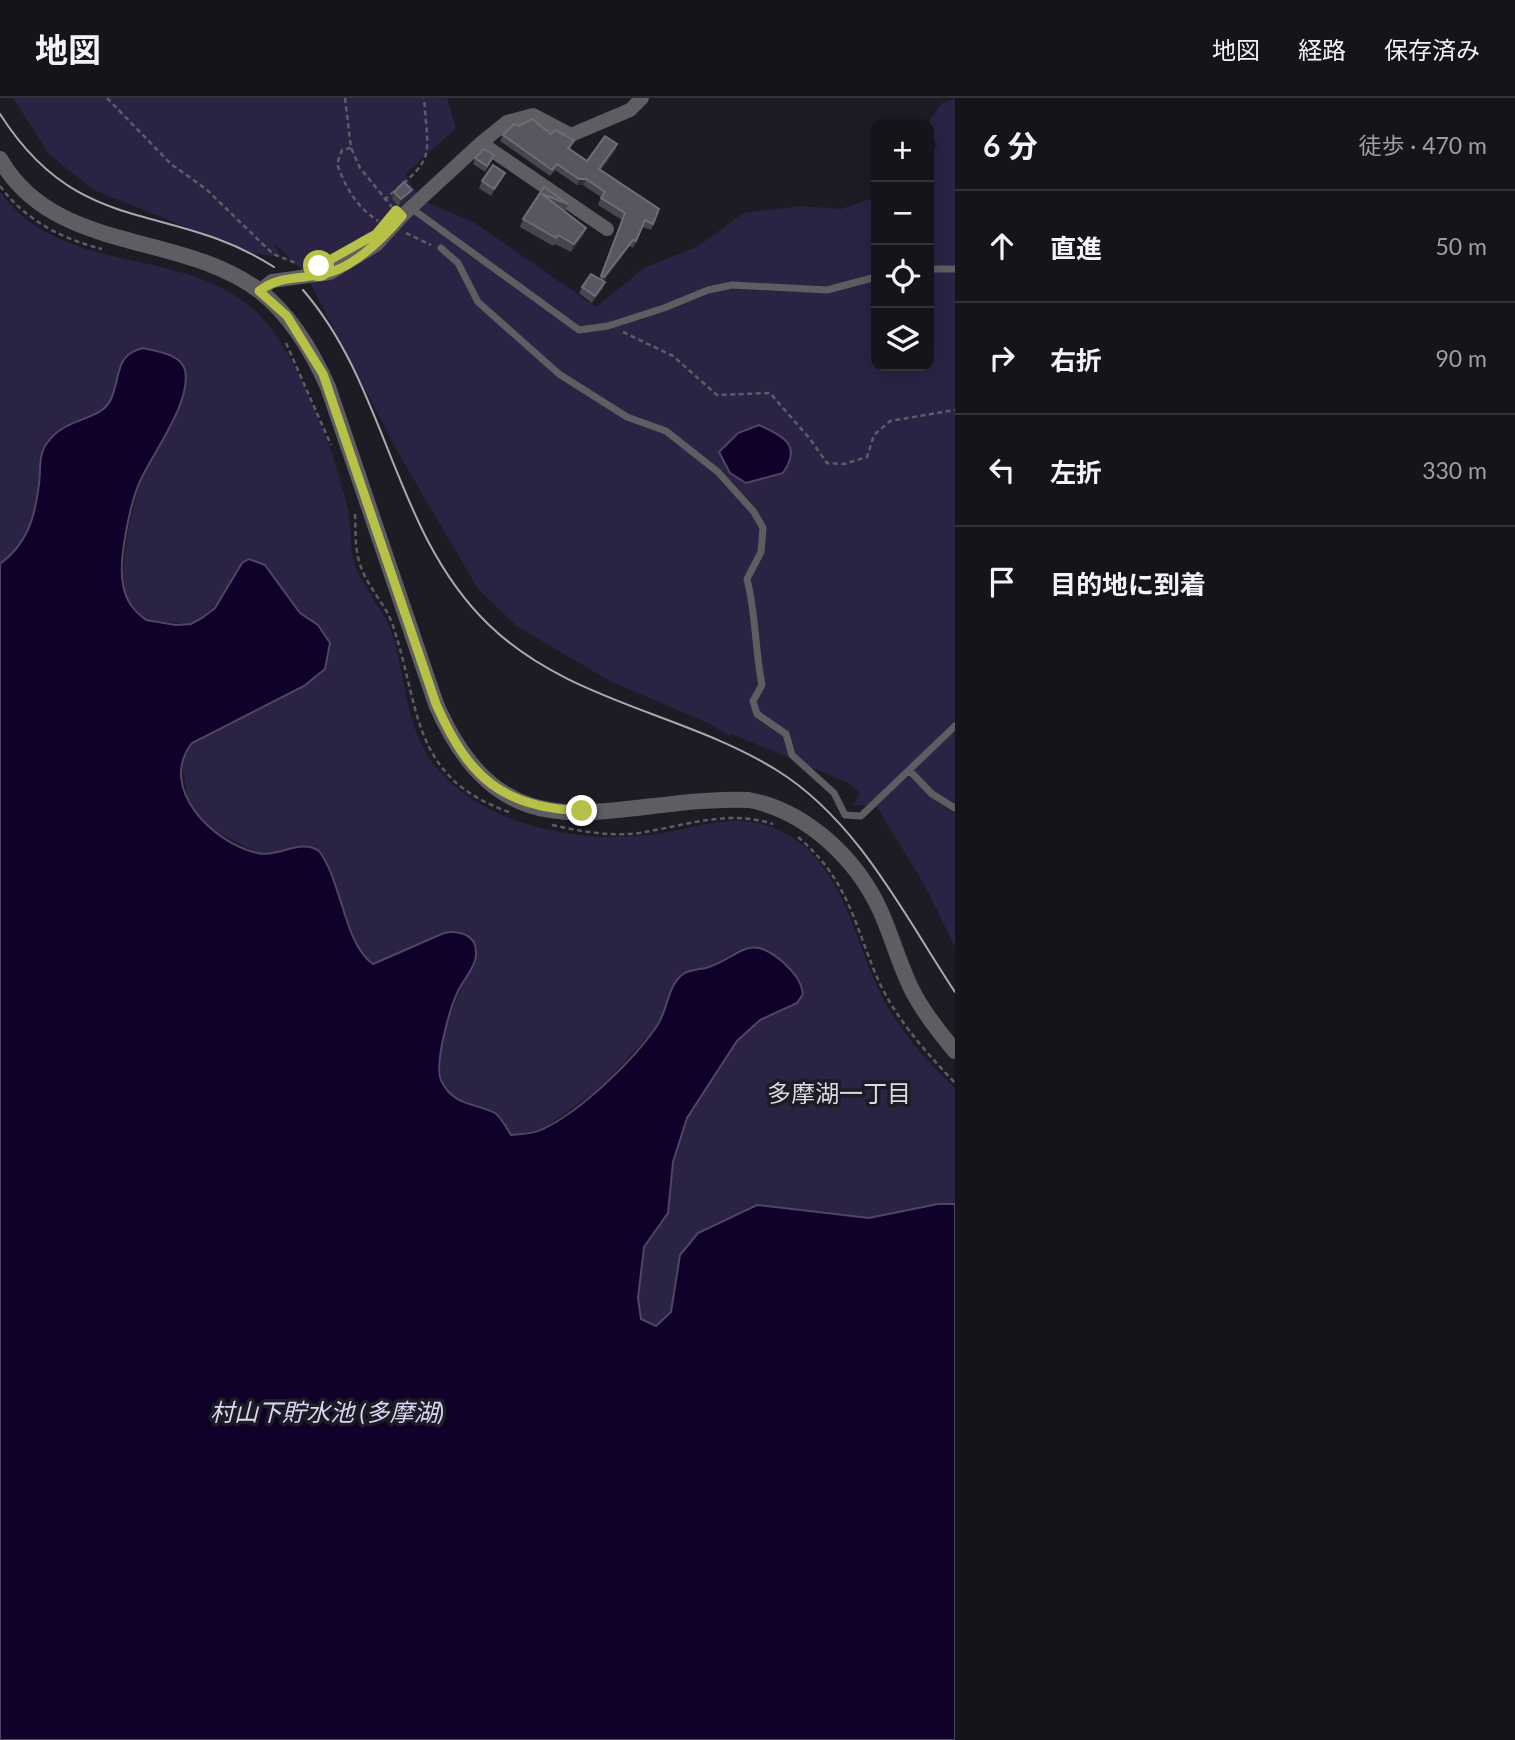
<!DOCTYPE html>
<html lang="ja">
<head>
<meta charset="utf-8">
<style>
  :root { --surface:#16141b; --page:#1f1d24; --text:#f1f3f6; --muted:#9e9ea3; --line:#35333a }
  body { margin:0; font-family:Lato,"Noto Sans JP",sans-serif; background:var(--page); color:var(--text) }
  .controls { position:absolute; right:21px; top:21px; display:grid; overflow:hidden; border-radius:14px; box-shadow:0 4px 18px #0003 }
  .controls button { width:63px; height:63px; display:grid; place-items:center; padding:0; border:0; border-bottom:2px solid var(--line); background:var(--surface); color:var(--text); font:35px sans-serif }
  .stop { position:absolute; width:21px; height:21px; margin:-16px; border:5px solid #b8c147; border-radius:50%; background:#fff }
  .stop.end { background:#b8c147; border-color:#fff; box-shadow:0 2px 7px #0008 }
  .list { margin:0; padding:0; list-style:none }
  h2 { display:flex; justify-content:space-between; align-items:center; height:91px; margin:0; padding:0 28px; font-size:30px }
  h2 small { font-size:23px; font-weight:400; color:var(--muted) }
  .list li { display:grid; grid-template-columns:46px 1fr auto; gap:21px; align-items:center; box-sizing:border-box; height:112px; padding:0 28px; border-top:2px solid var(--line) }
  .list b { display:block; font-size:26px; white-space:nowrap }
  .list em { font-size:23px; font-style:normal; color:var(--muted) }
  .icon { flex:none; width:38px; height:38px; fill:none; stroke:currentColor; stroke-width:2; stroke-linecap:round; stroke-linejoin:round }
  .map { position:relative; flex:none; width:955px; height:1642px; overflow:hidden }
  header { display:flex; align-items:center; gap:42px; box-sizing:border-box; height:98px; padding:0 35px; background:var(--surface); border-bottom:2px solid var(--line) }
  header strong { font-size:33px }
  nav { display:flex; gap:38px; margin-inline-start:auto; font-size:24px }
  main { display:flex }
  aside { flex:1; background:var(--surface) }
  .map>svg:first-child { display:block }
</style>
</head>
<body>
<header>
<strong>地図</strong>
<nav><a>地図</a><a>経路</a><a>保存済み</a></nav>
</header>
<main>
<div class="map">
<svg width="955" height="1642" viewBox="0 0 955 1642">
  <rect width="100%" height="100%" fill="#1d1b24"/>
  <path fill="#2b2344" d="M13,0H447L456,30L405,77L422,102L475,125L596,209L644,170L697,149L743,115L801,108L841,111L876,99V268H929V59L937,49L927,26L942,5L955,1V849L924,786L878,711L873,707H853L860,695L849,685L732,636L729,638L712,627L610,583L518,529L478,491L396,351L305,175L274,145L281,159L251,155L94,92L49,56Z
    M0,94C66,184 195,143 265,223C301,265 336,358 348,411C352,431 349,451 356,470C366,495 386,514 394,541C405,582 407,632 434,667C484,729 581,747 657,736C693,730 730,716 766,727C847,753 852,849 889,911C906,940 930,967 955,990V1106H938L869,1120L757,1107L680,1157L671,1214L656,1228L640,1221L638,1200L644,1149L668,1115L673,1064L687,1020L737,943L760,922L797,904L801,883L771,854L760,850L737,852L709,869L684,875L673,886L658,927L600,990L541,1032L511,1037C507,1031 501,1019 495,1015C483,1009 466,1009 455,999C415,963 466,892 477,852L468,838L444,835L374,866L362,858L358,850L325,760L306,747L275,756L258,755L215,733L203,724L188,704L182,663L186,654L201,638L269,606L318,527L300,515L265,467L223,498L202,520L191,526L146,522L129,505L122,484L128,432L141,381L179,307L143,250L127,257C121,275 116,303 100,314C80,328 56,320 44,350C39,362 41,375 39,387C34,421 28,445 0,466Z"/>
  <path fill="#10012b" stroke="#504565" stroke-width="2" d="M143,250C156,253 181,256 185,272C192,303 154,353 141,381C130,404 118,463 123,487C126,503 133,512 146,522L176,527L191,526L202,520L215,510L242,465L249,461L265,467L300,515L318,527L330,545L325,571L304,588L192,645C157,690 213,745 257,755C279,760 300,740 319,753C342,783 344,846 373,866L444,835C458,832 476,836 476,854C477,867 464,881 458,893C450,910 434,965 441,982C453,1009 477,1005 495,1015C501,1019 507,1031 511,1037C521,1036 534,1036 543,1031C581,1013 633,963 657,928C668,912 667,888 683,876C690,871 701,872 709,869C742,857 749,834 784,865C794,875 801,882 803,896L797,905L760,922L737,943L687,1020L673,1064L668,1115L644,1149L638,1200L641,1221L656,1228L671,1214L680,1157L698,1135L757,1107L869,1120L938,1106H955V1642H0V466C27,446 35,420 39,386C41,372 38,357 47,345C65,318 101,324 111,301C121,279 114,257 143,250Z
    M759,327C782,338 803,346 783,375L746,385L730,375L719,354L738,335Z"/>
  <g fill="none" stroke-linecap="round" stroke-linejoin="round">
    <path stroke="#5e5c64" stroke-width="2.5" stroke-dasharray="5 3.5" stroke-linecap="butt" d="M107,0L171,66L206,91L273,156L298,166
      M345,0L351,50L360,70L392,109
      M351,50L342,52L337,66C347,92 356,108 378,123
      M0,88C25,122 62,141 102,151
      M384,102C435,59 429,65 424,0
      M406,135L431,147
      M623,234L673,258L717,297L770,295L810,341L827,365L844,366L867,359L874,337L890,323L955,312
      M286,245L331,347
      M355,416C356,436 354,455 363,474C371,493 385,506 392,525C421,608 409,679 509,714
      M552,727C580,733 609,739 639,735C684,728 728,711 773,726
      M798,739C847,781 853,821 876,877C894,919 924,952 955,985"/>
    <path stroke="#5e5d62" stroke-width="7" d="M411,110L579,232L608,228L664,210L708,192L732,187L827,192L876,179
      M441,150L458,165L478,204L559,276L627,319L666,333L718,374L754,414L763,430L761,454L747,481C756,516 755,552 762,587L753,603L757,616L786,636L792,657L834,695L845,717L861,718L955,628
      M929,171H955
      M909,672L932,696L955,710"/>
    <path stroke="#5e5d62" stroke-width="14" d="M481,45L607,131
      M259,193L272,183L330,175L376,147L404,116L481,45L507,24L533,17L571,37L630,12L642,0"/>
    <path stroke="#5e5d62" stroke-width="16" d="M0,61C55,157 180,132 261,194C292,219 312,253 328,289L436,606C508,771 613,697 749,702C806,713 856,760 880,812C892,838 899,866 912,892C923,914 939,934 955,953"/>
    <path stroke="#aaa9b0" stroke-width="2" d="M0,16C80,142 170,102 274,169
      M303,192C388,290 393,434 488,526C569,605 686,615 778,673C858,723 904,817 955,894"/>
  </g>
  <path fill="#47454f" d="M551,36L574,43L570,52L587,63L617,46L615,53L601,72L659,111L651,132L643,129L633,150L630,148L604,183L603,190L592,205L579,195L582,189L600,181L622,122L598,107L601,99L583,87H577L555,72L550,78L500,43L503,37Z
    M494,57L491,64L485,74L473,66L475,60Z
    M505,75L502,81L491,98L479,90L482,83Z
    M544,89L568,106L565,114L586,130L583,138L571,154L555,146L553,148L520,129L523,121Z
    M412,92L409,98L399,108L392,101L394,94Z"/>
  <path fill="#2f2d37" d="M617,46L615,53L597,77L599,71Z
    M505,75L502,81L491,98L494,91Z
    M579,81H586L583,87H577Z
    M412,92L409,98L399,108L401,101Z
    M586,130L583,138L571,154L574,146Z
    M633,142L630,148L602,186L604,179Z
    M605,184L603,190L592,205L595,198Z"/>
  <path fill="#585660" stroke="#6e6d75" stroke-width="2" d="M532,21L551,36L555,32L570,40L574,43L568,50L587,63L605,38L617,46L599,71L659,111L653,126L645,122L636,143L633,142L604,179L601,178L625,115L601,100L605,94L586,81H579L557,66L552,72L503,37L514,26L519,28Z
    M484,51L494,57L487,68L475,60Z
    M493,67L505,75L494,91L482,83Z
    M404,84L412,92L401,101L394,94Z
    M544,89L568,106L542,96L586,130L574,146L558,137L556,140L523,121Z
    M591,176L605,184L595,198L582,189Z"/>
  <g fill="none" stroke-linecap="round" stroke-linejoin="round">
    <path stroke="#b8c147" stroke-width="9" d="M319,168L376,136L396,112L402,118C384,139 355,168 328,175C303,182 281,176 259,193L287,218L323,276L436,606C468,678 501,710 582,713"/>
  </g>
  <g text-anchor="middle" stroke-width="7" stroke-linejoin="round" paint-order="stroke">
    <g font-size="24" fill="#dcdae6" stroke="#1d1b24">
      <text x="839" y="1004">多摩湖一丁目</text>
    </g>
    <g font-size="24" font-style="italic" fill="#dbd5f6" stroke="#1d1b24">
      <text x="327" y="1323">村山下貯水池 (多摩湖)</text>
    </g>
  </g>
</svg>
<div class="controls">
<button>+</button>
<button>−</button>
<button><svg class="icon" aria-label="locate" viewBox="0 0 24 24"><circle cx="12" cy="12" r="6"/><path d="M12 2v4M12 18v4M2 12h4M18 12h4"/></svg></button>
<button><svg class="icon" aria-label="layers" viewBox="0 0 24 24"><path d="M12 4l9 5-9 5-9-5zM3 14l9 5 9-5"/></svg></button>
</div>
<div class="stop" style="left:319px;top:168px"></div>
<div class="stop end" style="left:582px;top:713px"></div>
</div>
<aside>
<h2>6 分<small>徒歩 · 470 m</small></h2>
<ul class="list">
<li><svg class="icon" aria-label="ahead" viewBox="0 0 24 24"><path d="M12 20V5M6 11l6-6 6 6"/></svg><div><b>直進</b></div><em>50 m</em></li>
<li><svg class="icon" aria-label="right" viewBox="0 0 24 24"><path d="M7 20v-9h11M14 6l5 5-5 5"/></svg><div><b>右折</b></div><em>90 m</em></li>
<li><svg class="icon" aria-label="left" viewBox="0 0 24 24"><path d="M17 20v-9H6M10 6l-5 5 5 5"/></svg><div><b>左折</b></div><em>330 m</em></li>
<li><svg class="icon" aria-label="arrive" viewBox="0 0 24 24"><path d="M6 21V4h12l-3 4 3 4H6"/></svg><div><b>目的地に到着</b></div></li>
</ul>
</aside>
</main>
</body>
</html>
